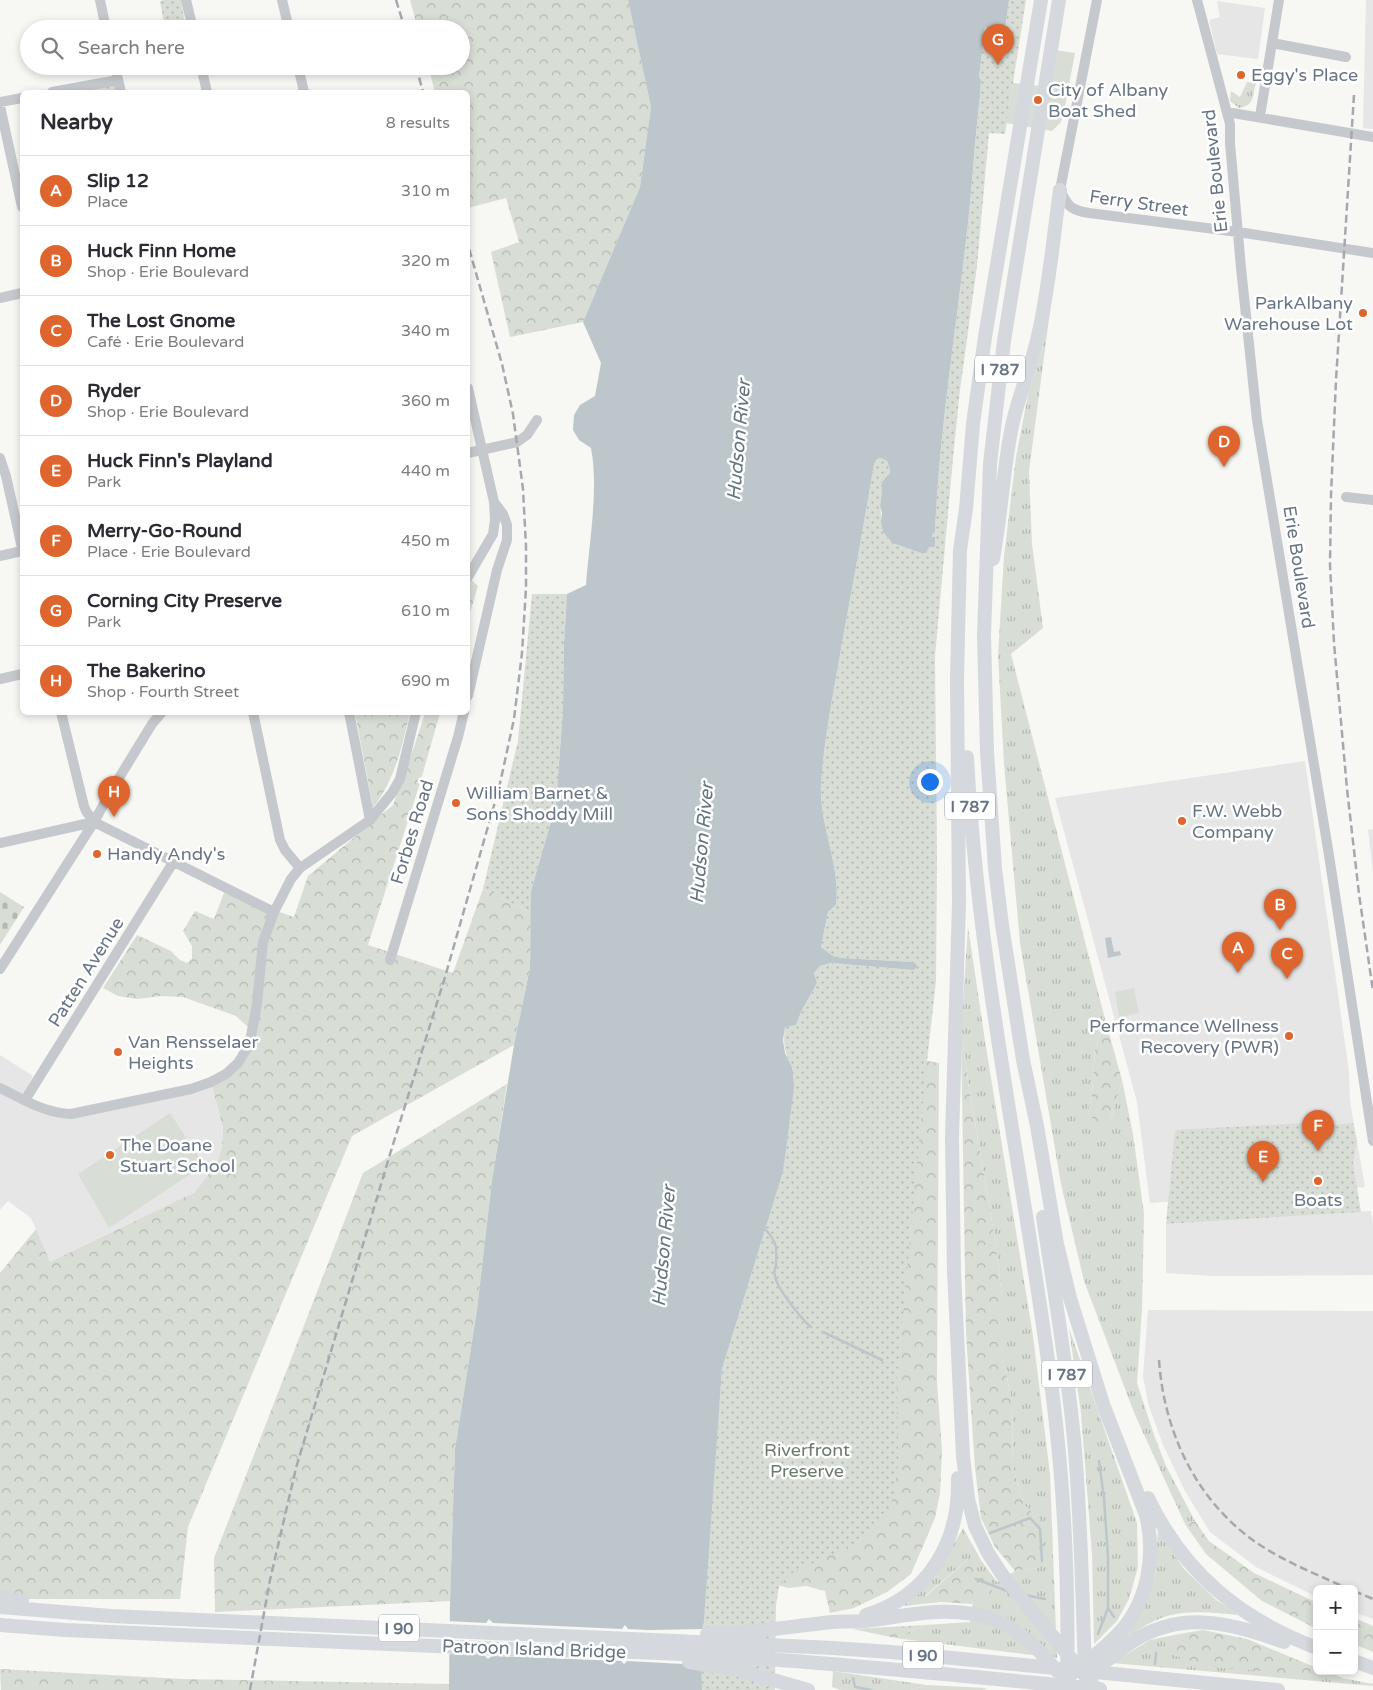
<!DOCTYPE html>
<html lang="en">
<head>
<meta charset="utf-8">
<style>
  :root { --surface:#fff; --page:#f2f2f3; --text:#2b2b33; --muted:#7c7c81; --line:#e1e1e2; --accent:#de652d }
  body { margin:0; font-family:"Varela Round",sans-serif; background:var(--page); color:var(--text) }
  .controls { position:absolute; right:15px; bottom:15px; display:grid; overflow:hidden; border-radius:8px; box-shadow:0 2px 8px #0003 }
  .controls button { width:45px; height:45px; display:grid; place-items:center; padding:0; border:0; border-bottom:1px solid var(--line); background:var(--surface); color:var(--text); font:25px sans-serif }
  .you { position:absolute; left:929px; top:781px; width:18px; height:18px; margin:-12px; border:4px solid #fff; border-radius:50%; background:#1a73e8; box-shadow:0 0 0 8px #1a73e833 }
  .badge { display:grid; place-items:center; width:32px; height:32px; border-radius:50%; background:var(--accent); color:#fff; font-size:16px; font-weight:700 }
  .pin { position:absolute; translate:-50% -41px; filter:drop-shadow(0 1px 2px #0008) }
  .pin::after { content:''; position:absolute; top:26px; width:18px; height:15px; background:inherit; clip-path:polygon(0 0,100% 0,50% 100%) }
  .list { margin:0; padding:0; list-style:none }
  h2 { display:flex; justify-content:space-between; align-items:center; height:65px; margin:0; padding:0 20px; font-size:21px }
  h2 small { font-size:16px; font-weight:400; color:var(--muted) }
  .list li { display:grid; grid-template-columns:32px 1fr auto; gap:15px; align-items:center; box-sizing:border-box; height:70px; padding:0 20px; border-top:1px solid var(--line) }
  .list b { display:block; font-size:19px; white-space:nowrap }
  .list p { margin:0; font-size:16px; white-space:nowrap; color:var(--muted) }
  .list em { font-size:16px; font-style:normal; color:var(--muted) }
  .icon { flex:none; width:28px; height:28px; fill:none; stroke:currentColor; stroke-width:2; stroke-linecap:round; stroke-linejoin:round }
  .map { position:relative; flex:none; width:1373px; height:1690px; overflow:hidden }
  .search { position:absolute; background:var(--surface); box-shadow:0 2px 8px #0003; left:20px; top:20px; width:450px; height:55px; display:flex; align-items:center; gap:12px; box-sizing:border-box; padding:0 18px; border-radius:28px; color:var(--muted); font-size:19px }
  .panel { position:absolute; background:var(--surface); box-shadow:0 2px 8px #0003; left:20px; top:90px; width:450px; height:625px; border-radius:8px }
  .map>svg:first-child { display:block }
</style>
</head>
<body>
<div class="map">
<svg width="1373" height="1690" viewBox="0 0 1373 1690">
  <defs>
    <pattern id="grass-tufts" width="24" height="20" patternUnits="userSpaceOnUse" patternTransform="scale(1.25)"><rect width="24" height="20" fill="#d8ded5"/><path d="M3 7l-1-3M5 7V3M7 7l1-3M15 17l-1-3M17 17v-4M19 17l1-3" fill="none" stroke="#b3b9b2"/></pattern>
    <pattern id="forest-crowns" width="20" height="18" patternUnits="userSpaceOnUse" patternTransform="scale(1.25)"><rect width="20" height="18" fill="#d8ded5"/><path d="M2 6a3 3 0 1 1 6 0M12 15a3 3 0 1 1 6 0" fill="none" stroke="#b3b9b2"/></pattern>
    <pattern id="cemetery-stones" width="16" height="16" patternUnits="userSpaceOnUse" patternTransform="scale(1.25)"><rect width="16" height="16" fill="#d8ded5"/><path d="M2 7V4a2 2 0 0 1 4 0v3zM10 15v-3a2 2 0 0 1 4 0v3z" fill="#b3b9b2"/></pattern>
    <pattern id="park-dots" width="8" height="8" patternUnits="userSpaceOnUse" patternTransform="scale(1.25)"><rect width="8" height="8" fill="#d8ded5"/><path d="M2 2h.1M6 6h.1" fill="none" stroke="#b3b9b2" stroke-width="1.8" stroke-linecap="round"/></pattern>
  </defs>
  <rect width="100%" height="100%" fill="#f7f7f4"/>
  <path fill="#e5e6e5" d="M1366,0H1373V129L1363,128Z
    M1217,1L1265,8L1258,59L1217,54L1209,20L1220,17Z
    M1305,761L1349,1072L1350,1101L1365,1187L1150,1203L1137,1102L1055,798Z
    M1373,829V873L1368,830Z
    M0,1055L33,1076L19,1102L40,1113L55,1116L212,1086L223,1128L222,1147L217,1163L195,1192L50,1262L31,1218L8,1201L0,1210Z
    M1371,1211L1373,1224V1275L1215,1276L1166,1273V1224Z
    M1148,1310L1373,1311V1619L1354,1612V1589H1317V1597L1256,1567L1210,1532L1185,1491L1163,1445L1148,1403L1143,1376Z"/>
  <path fill="url(#grass-tufts)" d="M1247,82L1256,83C1252,97 1255,105 1239,108L1230,101L1231,91L1240,97Z
    M1062,220L1029,471L1032,544L1043,628L1011,654L1105,1019L1095,1049L1092,1095L1088,1114L1110,1123L1122,1080L1133,1134L1144,1214L1142,1309L1137,1383L1154,1435L1166,1466L1195,1521L1185,1524L1135,1415L1084,1281L1061,1184L1020,943L1004,764L998,655L1004,556L1016,457L1028,395L1043,346Z
    M968,926L985,1041L1033,1336L1050,1474L1057,1658L895,1638L925,1625L970,1622L973,1600L968,1559L925,1596L941,1602L903,1606L935,1577L963,1528L981,1560L997,1582L1015,1571L1038,1568L1039,1519L1024,1505L1013,1467L1012,1401L1002,1355V1296L994,1233L969,1088L961,1032Z
    M1069,1328L1137,1523L1138,1567L1129,1599L1117,1621L1094,1644L1092,1554L1081,1413Z
    M1158,1530L1184,1569L1215,1599L1238,1615C1216,1613 1193,1610 1171,1615C1150,1620 1131,1635 1113,1646L1144,1608L1155,1575Z
    M1179,1634L1165,1644L1373,1684V1686L1112,1663L1150,1640Z
    M833,1671L926,1685L911,1690H841L832,1687Z"/>
  <path fill="url(#forest-crowns)" d="M410,0H628L651,107L640,187L583,322L510,337L491,252L519,242L506,198L468,208V92H435L428,66H461V29H418Z
    M471,580L478,586L468,619V586Z
    M355,713H410C401,749 396,777 373,808Z
    M425,713H440L420,783L368,945L453,973L483,889L531,913L530,968L514,1045L352,1136L188,1527L180,1599H9L0,1595V1273L36,1229L50,1262L195,1192L217,1163L222,1147L223,1128L212,1086C234,1067 243,1057 248,1027L236,1016L183,997L161,996L137,999L118,996L103,988L137,935L171,951L180,960L187,963L192,959V946L183,931L195,911L214,919L224,893L294,917L308,876L393,805L416,741Z
    M1105,1019L1122,1080L1110,1123H1098L1088,1114L1092,1095L1095,1049Z
    M961,1032L969,1088L994,1233L1002,1296V1355L1012,1401L1013,1467L1024,1505L1039,1519L1047,1563L1038,1568L1015,1571L995,1547L981,1518L975,1468L966,1334Z
    M922,1060L939,1063L937,1381L942,1451L940,1493L935,1518L911,1574L887,1592L854,1608L830,1613L825,1591L806,1586L789,1588L776,1585L892,1439Z
    M507,1084L492,1180L477,1310L455,1449L450,1601L215,1612L214,1558L363,1173Z
    M1195,1521L1209,1541L1254,1573L1317,1603V1629L1262,1601L1206,1554L1185,1524Z
    M968,1559L998,1599L973,1600L972,1604L941,1602L925,1597Z
    M1354,1618L1373,1626V1652L1354,1644Z
    M925,1625L895,1638L853,1629Z
    M1203,1630L1247,1639L1317,1668V1671H1326L1343,1678L1211,1667L1166,1653L1165,1644L1179,1634Z
    M0,1669L183,1679L449,1684L450,1690H1Z
    M926,1685L987,1688L983,1690H911Z"/>
  <path fill="url(#cemetery-stones)" d="M0,892L24,907L0,945Z"/>
  <path fill="url(#park-dots)" d="M164,0H181L186,29H165L160,1Z
    M1009,0H1026L1005,134L989,133L977,266L960,390L953,458L935,656L937,857L936,981L925,1079L897,1379L898,1464L895,1487L892,1501L886,1516L878,1526L850,1546L790,1574L779,1586L776,1605L775,1690H702L701,1635L722,1369L783,1172L792,1067C784,1051 783,1044 785,1026L796,1025L801,1012L817,983L814,973L820,966L831,963L913,970V962L842,958L833,956L821,947L828,912L836,905C841,865 819,826 821,785C824,738 834,690 842,643C853,583 864,524 874,464L877,459L881,458L887,461L890,469V473L884,479L881,485L882,491L880,506L883,532L890,541L897,545L921,553L929,547L935,537H932V533L935,532C939,434 955,337 966,240C972,192 974,144 980,96L981,80L979,77L985,27H988L989,38L1004,35Z
    M112,85L115,86L117,92H89L91,88Z
    M532,594H567L564,643L563,709L556,804L531,891V913L483,889L518,741Z
    M1306,1123L1308,1126L1313,1125L1316,1127L1353,1123L1357,1141L1353,1163L1361,1212L1166,1224L1175,1130Z"/>
  <path fill="#d8ded5" d="M1055,50L1075,53L1064,112L1061,122L1052,131L1006,123L1013,83L1049,87Z
    M1134,988L1139,1013L1119,1017L1115,992Z
    M170,1113L204,1165L109,1228L78,1174Z"/>
  <path fill="#bcc6cb" d="M628,0H1009L1004,36L989,38L988,27H985L979,77L981,80L980,96C974,144 972,192 966,240C955,337 939,434 935,532L932,534V537H935V547H929L926,553H921L892,543L883,532L881,522L882,513L880,506L882,491L881,485L884,479L890,473V469L887,461L881,458L877,459L874,464C864,524 853,583 842,643C834,690 824,738 821,785C819,826 841,865 836,905L828,912L821,947L833,956L842,958L913,962L916,964L917,967L913,970L831,963L820,966L814,973L817,983L801,1012L796,1025L785,1027L783,1040L785,1053L792,1067L794,1087L783,1172L722,1369L704,1619L701,1635L702,1690H449L450,1601L455,1449L477,1310L492,1180L514,1045L530,968L531,891L556,804L563,709L564,643L567,594L586,585C589,543 599,489 591,448L579,440L573,430L574,415L580,405L595,396L601,363L583,322L640,187L651,107Z
    M1111,937L1114,952L1120,951L1121,955L1108,958L1105,938Z"/>
  <path fill="#f7f7f4" d="M489,1619L493,1623L622,1629L625,1625L628,1629L648,1630L704,1629L683,1664L627,1661L624,1664L621,1661L492,1656L488,1659L484,1655L447,1654V1621L486,1623Z"/>
  <g fill="none" stroke-linecap="round" stroke-linejoin="round">
    <path stroke="#bcc6cb" stroke-width="2.5" d="M765,1229C777,1242 777,1247 776,1265C775,1268 774,1273 775,1276C776,1287 802,1320 811,1327
      M823,1332L882,1360
      M1099,1461L1104,1498L1108,1557V1608L1114,1617
      M990,1533L1030,1518L1040,1529L1042,1561
      M976,1579L1007,1591
      M1025,1595L1045,1599
      M1098,1634L1108,1608
      M1155,1664L1156,1653
      M853,1678L855,1687L871,1690"/>
    <path stroke="#c5c8cc" stroke-width="10" d="M100,0L106,29
      M186,0L193,29
      M282,0L289,29
      M1097,0L1060,190C1068,207 1071,210 1089,213L1238,232L1373,253
      M1197,0L1230,124V143L1241,268L1257,420L1328,849L1373,1141
      M1272,43L1346,57
      M115,66L121,92
      M201,66L207,92
      M298,66L304,92
      M52,92L118,80
      M0,102L22,98
      M0,106L22,207
      M1227,112L1373,137
      M1260,116L1279,0
      M0,298L22,293
      M468,388L494,502L495,520L493,534L468,577
      M468,453L517,442L527,435L537,420
      M0,458L6,476L22,548
      M1346,497L1373,500
      M0,556L22,551
      M0,679L22,674
      M468,696L497,570L507,540V525L503,514L494,502
      M61,712L84,806L86,811L94,822L274,912
      M253,712L280,840L285,850L300,868
      M349,712L370,820
      M0,843L94,822
      M390,960L458,737L464,712
      M0,969L94,822L111,791L152,724L162,712
      M0,1088C23,1099 44,1113 71,1114L191,1089L211,1082L226,1074L238,1063L247,1048L251,1036L257,1004L263,942L274,912L291,879L300,868L370,820L392,793L400,779L416,712
      M25,1100L174,861"/>
    <path stroke="#d5d8dc" stroke-width="14" d="M1041,0L985,337L973,424L966,509L960,550L957,679L959,904L952,1138L954,1272L963,1456L968,1499L975,1526L988,1553L1003,1576L1097,1690
      M993,559C1001,516 1003,473 1011,431C1017,399 1031,368 1038,336C1049,289 1053,239 1060,190
      M967,757C978,973 1026,1184 1053,1398C1065,1495 1069,1593 1067,1690
      M1043,1217C1054,1291 1067,1365 1074,1439C1081,1515 1082,1591 1085,1668
      M1148,1498C1184,1573 1240,1619 1317,1648
      M0,1597L22,1601
      M0,1607L111,1616L833,1648L891,1652L1278,1690
      M866,1615C929,1596 960,1541 958,1478
      M0,1625L65,1630L529,1650C720,1650 910,1671 1100,1689
      M707,1634C750,1634 791,1626 833,1622C843,1621 853,1622 864,1621C906,1616 951,1604 992,1619C1020,1629 1038,1649 1057,1671
      M1354,1661L1373,1668
      M689,1662L739,1670L808,1690
      M1091,1674C1104,1663 1116,1652 1130,1643C1182,1609 1230,1623 1284,1642
      M1051,1690C1074,1672 1099,1654 1119,1633C1148,1602 1156,1555 1146,1515L1103,1404L1070,1298L1057,1244L1037,1126L1023,1060L1002,925L995,868L987,752L984,635L990,464L1004,341L1059,0"/>
    <path stroke="#a4a9af" stroke-width="2.5" stroke-dasharray="8 4" stroke-linecap="butt" d="M396,0L405,29
      M416,66L423,92
      M1354,95L1336,380L1331,495L1330,565L1334,643L1347,789L1359,894L1373,991
      M1159,1360C1164,1432 1196,1501 1257,1543C1285,1562 1318,1575 1349,1589
      M1354,1591L1373,1599
      M250,1690L270,1580L296,1468L391,1151L445,977L499,788L514,719L522,653L526,588V546L523,489L513,414L502,364L468,245"/>
  </g>
  <g fill="#de652d" stroke="#fff" stroke-width="2">
    <circle cx="1241" cy="75" r="5"/>
    <circle cx="1038" cy="100" r="5"/>
    <circle cx="1363" cy="313" r="5"/>
    <circle cx="456" cy="803" r="5"/>
    <circle cx="1182" cy="821" r="5"/>
    <circle cx="97" cy="854" r="5"/>
    <circle cx="1289" cy="1036" r="5"/>
    <circle cx="118" cy="1052" r="5"/>
    <circle cx="110" cy="1155" r="5"/>
    <circle cx="1318" cy="1181" r="5"/>
  </g>
  <g text-anchor="middle" stroke-width="5" stroke-linejoin="round" paint-order="stroke">
    <g fill="#fff" stroke="#959ea9" stroke-width="1">
      <rect x="975" y="355.5" width="50" height="27" rx="4"/>
      <rect x="945" y="792.5" width="50" height="27" rx="4"/>
      <rect x="1042" y="1360.5" width="50" height="27" rx="4"/>
      <rect x="379" y="1614.5" width="40" height="27" rx="4"/>
      <rect x="903" y="1641.5" width="40" height="27" rx="4"/>
    </g>
    <g font-size="16" font-weight="bold" fill="#677584">
      <text x="1000" y="375">I 787</text>
      <text x="970" y="812">I 787</text>
      <text x="1067" y="1380">I 787</text>
      <text x="399" y="1634">I 90</text>
      <text x="923" y="1661">I 90</text>
    </g>
    <g font-size="18" fill="#677584" stroke="#fff" text-anchor="start">
      <text x="1251" y="81">Eggy's Place</text>
      <text x="1048" y="96">City of Albany<tspan x="1048" dy="21">Boat Shed</tspan></text>
      <text x="1353" y="309" text-anchor="end">ParkAlbany<tspan x="1353" dy="21">Warehouse Lot</tspan></text>
      <text x="466" y="799">William Barnet &amp;<tspan x="466" dy="21">Sons Shoddy Mill</tspan></text>
      <text x="1192" y="817">F.W. Webb<tspan x="1192" dy="21">Company</tspan></text>
      <text x="107" y="860">Handy Andy's</text>
      <text x="1279" y="1032" text-anchor="end">Performance Wellness<tspan x="1279" dy="21">Recovery (PWR)</tspan></text>
      <text x="128" y="1048">Van Rensselaer<tspan x="128" dy="21">Heights</tspan></text>
      <text x="120" y="1151">The Doane<tspan x="120" dy="21">Stuart School</tspan></text>
      <text x="1318" y="1206" text-anchor="middle">Boats</text>
    </g>
    <g font-size="18" fill="#677584" stroke="#fff">
      <text transform="translate(1215 171) rotate(-96)" y="6">Erie Boulevard</text>
      <text transform="translate(1139 203) rotate(8)" y="6">Ferry Street</text>
      <text transform="translate(1299 567) rotate(81)" y="6">Erie Boulevard</text>
      <text transform="translate(412 832) rotate(-73)" y="6">Forbes Road</text>
      <text transform="translate(86 972) rotate(-58)" y="6">Patten Avenue</text>
      <text transform="translate(534 1649) rotate(2)" y="6">Patroon Island Bridge</text>
    </g>
    <g font-size="18" fill="#687c66" stroke="#fff">
      <text x="807" y="1456">Riverfront<tspan x="807" dy="21">Preserve</tspan></text>
    </g>
    <g font-size="19" font-style="italic" fill="#637680" stroke="#fff">
      <text transform="translate(738 440) rotate(-85)" y="7">Hudson River</text>
      <text transform="translate(701 843) rotate(-85)" y="7">Hudson River</text>
      <text transform="translate(663 1246) rotate(-85)" y="7">Hudson River</text>
    </g>
  </g>
</svg>
<div class="controls">
<button>+</button>
<button>−</button>
</div>
<div class="you"></div>
<div class="pin badge" style="left:1238px;top:973px">A</div>
<div class="pin badge" style="left:1280px;top:930px">B</div>
<div class="pin badge" style="left:1287px;top:979px">C</div>
<div class="pin badge" style="left:1224px;top:467px">D</div>
<div class="pin badge" style="left:1263px;top:1182px">E</div>
<div class="pin badge" style="left:1318px;top:1151px">F</div>
<div class="pin badge" style="left:998px;top:65px">G</div>
<div class="pin badge" style="left:114px;top:817px">H</div>
<div class="search"><svg class="icon" aria-label="search" viewBox="0 0 24 24"><circle cx="10" cy="10" r="6"/><path d="M15 15l6 6"/></svg>Search here</div>
<section class="panel">
<h2>Nearby<small>8 results</small></h2>
<ul class="list">
<li><span class="badge">A</span><div><b>Slip 12</b><p>Place</p></div><em>310 m</em></li>
<li><span class="badge">B</span><div><b>Huck Finn Home</b><p>Shop · Erie Boulevard</p></div><em>320 m</em></li>
<li><span class="badge">C</span><div><b>The Lost Gnome</b><p>Café · Erie Boulevard</p></div><em>340 m</em></li>
<li><span class="badge">D</span><div><b>Ryder</b><p>Shop · Erie Boulevard</p></div><em>360 m</em></li>
<li><span class="badge">E</span><div><b>Huck Finn's Playland</b><p>Park</p></div><em>440 m</em></li>
<li><span class="badge">F</span><div><b>Merry-Go-Round</b><p>Place · Erie Boulevard</p></div><em>450 m</em></li>
<li><span class="badge">G</span><div><b>Corning City Preserve</b><p>Park</p></div><em>610 m</em></li>
<li><span class="badge">H</span><div><b>The Bakerino</b><p>Shop · Fourth Street</p></div><em>690 m</em></li>
</ul>
</section>
</div>
</body>
</html>
